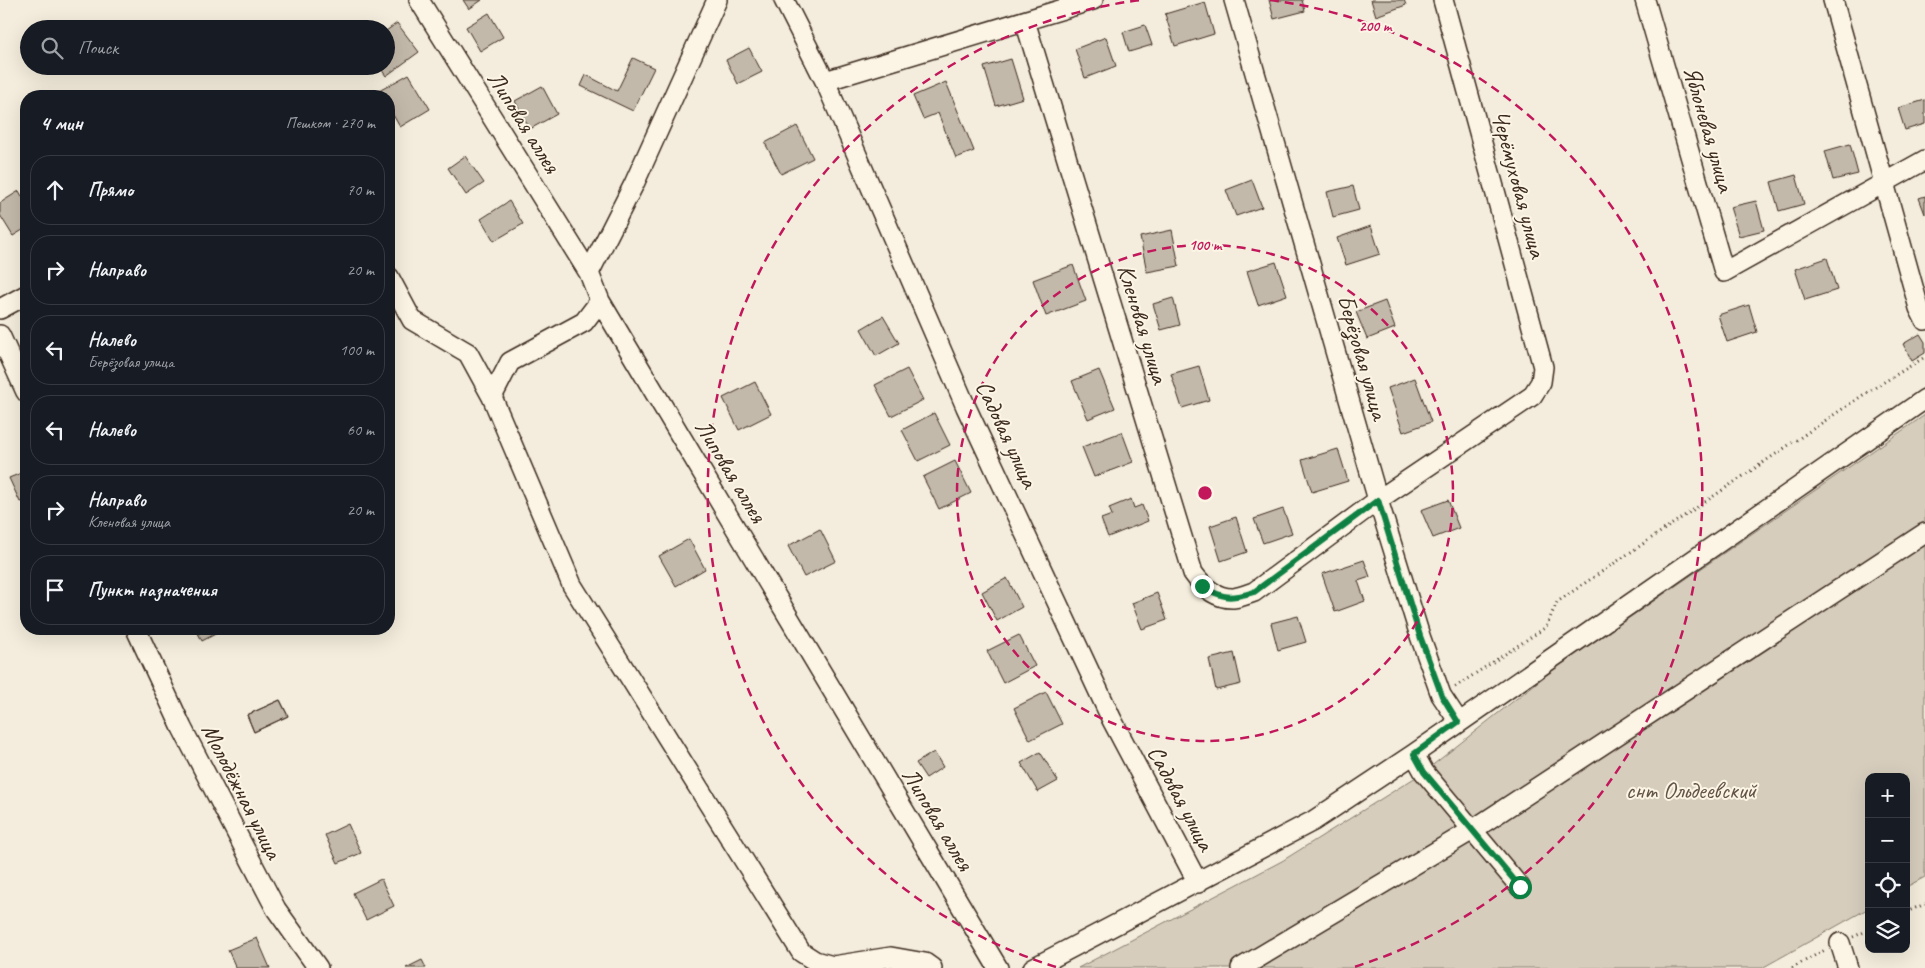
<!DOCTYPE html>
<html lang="ru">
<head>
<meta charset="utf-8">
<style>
  :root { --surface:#171b24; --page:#242831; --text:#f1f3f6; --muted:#9ea1a6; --line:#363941 }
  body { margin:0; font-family:Caveat,sans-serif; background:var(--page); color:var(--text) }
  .controls { position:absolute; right:15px; bottom:15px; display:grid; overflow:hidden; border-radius:10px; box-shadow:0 5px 20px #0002 }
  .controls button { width:45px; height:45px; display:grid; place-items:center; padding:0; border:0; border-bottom:1px solid var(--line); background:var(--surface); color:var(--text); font:25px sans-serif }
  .stop { position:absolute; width:15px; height:15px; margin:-11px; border:4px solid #0b8043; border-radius:50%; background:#fff }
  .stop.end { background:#0b8043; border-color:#fff; box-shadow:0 1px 5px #0008 }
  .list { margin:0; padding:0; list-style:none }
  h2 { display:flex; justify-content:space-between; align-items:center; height:65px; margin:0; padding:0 20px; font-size:21px }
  h2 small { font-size:16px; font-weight:400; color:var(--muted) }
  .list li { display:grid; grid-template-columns:32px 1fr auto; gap:15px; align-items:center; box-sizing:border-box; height:70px; margin:0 10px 10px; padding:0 10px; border:1px solid var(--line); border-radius:20px }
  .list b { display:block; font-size:19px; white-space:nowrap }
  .list p { margin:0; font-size:16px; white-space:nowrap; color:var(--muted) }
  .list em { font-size:16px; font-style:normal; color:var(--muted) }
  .icon { flex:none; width:28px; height:28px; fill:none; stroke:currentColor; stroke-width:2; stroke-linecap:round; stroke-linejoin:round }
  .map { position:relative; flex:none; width:1925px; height:968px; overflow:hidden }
  .search { position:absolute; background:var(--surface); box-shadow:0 5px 20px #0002; left:20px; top:20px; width:375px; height:55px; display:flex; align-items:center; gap:12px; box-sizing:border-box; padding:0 18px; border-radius:28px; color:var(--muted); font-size:19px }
  .panel { position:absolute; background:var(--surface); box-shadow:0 5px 20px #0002; left:20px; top:90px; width:375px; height:545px; border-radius:20px }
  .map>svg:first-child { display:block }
</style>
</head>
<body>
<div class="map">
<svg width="1925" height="968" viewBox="0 0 1925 968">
  <rect width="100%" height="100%" fill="#f4eddd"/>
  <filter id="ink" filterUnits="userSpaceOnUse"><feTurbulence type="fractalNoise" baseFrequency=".02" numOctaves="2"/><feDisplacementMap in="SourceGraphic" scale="10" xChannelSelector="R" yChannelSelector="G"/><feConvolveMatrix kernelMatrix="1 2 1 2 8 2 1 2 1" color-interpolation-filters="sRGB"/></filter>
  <g filter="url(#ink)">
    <path fill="#d6cdbd" stroke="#887c6e" d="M1925,415V877L1906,887V777H1869V908L1762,968H1078L1282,861L1424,772L1550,672Z"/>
    <path fill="#c3b9aa" stroke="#3b2a1e" d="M463,0H482L469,9Z
      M1269,0H1302L1305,11L1274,19Z
      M1371,0H1404L1406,5L1376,16Z
      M1205,2L1214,34L1175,46L1165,14Z
      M489,13L503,37L480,51L466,27Z
      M397,23L419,52L386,76L379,66H386V31Z
      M1145,25L1152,45L1129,52L1123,32Z
      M1106,37L1116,66L1085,78L1075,49Z
      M749,48L762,72L738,84L726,60Z
      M633,58L654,68L633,111L581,86L586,75L617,91Z
      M1011,59L1023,98L996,106L984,67Z
      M409,74L430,109L400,127L389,108V96H382L379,91Z
      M946,82L974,151L956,158L938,113L923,119L913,96Z
      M542,86L557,114L530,129L515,101Z
      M1925,100V124L1905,130L1898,108Z
      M797,126L813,158L781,174L765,143Z
      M1850,144L1858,174L1833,180L1825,151Z
      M465,156L484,183L466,195L448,168Z
      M1796,175L1804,204L1779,211L1771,182Z
      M1252,180L1262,207L1236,216L1226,190Z
      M1353,186L1359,210L1333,217L1327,192Z
      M19,191L26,203V228L13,236L0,215V203Z
      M1925,196V214L1919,198Z
      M509,201L523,224L494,241L481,219Z
      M1756,201L1764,230L1739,236L1730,207Z
      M1371,226L1380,254L1346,265L1337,238Z
      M1172,230L1179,266L1147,272L1140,237Z
      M1827,258L1837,290L1805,300L1795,269Z
      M1276,262L1287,295L1258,305L1247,271Z
      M1073,265L1086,301L1046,316L1033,280Z
      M1173,298L1180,325L1161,330L1153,304Z
      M1385,301L1395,328L1367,339L1356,312Z
      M1749,305L1757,332L1727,342L1718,315Z
      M883,316L899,343L876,356L861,329Z
      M1920,334L1925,342V353L1912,361L1903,344Z
      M1199,366L1209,400L1182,408L1171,374Z
      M907,369L923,400L891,416L875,385Z
      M1099,370L1115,408L1088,419L1072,381Z
      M1415,378L1431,422L1403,432L1388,388Z
      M755,382L771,414L739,430L723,398Z
      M934,413L950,445L918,461L902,430Z
      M1122,432L1133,462L1094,477L1082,447Z
      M1338,449L1348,481L1312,492L1302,460Z
      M955,461L971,493L939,509L923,477Z
      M26,471V500L20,502L9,478Z
      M1131,499L1134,508L1142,505L1148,521L1108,537L1101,519L1112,515L1109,508Z
      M1448,500L1459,528L1433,538L1421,510Z
      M1283,509L1292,533L1263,543L1254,519Z
      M1236,517L1247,552L1221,561L1210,526Z
      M820,529L836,561L804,577L788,546Z
      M689,539L705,569L676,586L659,556Z
      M1364,560L1370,577L1358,581L1365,601L1335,612L1322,574Z
      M1007,578L1022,607L997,621L982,592Z
      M1157,593L1167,620L1142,629L1132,603Z
      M1298,616L1306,642L1278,650L1271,623Z
      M196,629H225L202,641Z
      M1019,635L1035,666L1003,683L987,651Z
      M1234,653L1241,684L1216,690L1209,659Z
      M1046,692L1062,724L1030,740L1014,708Z
      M280,700L288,716L254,732L247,715Z
      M280,700L288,716L254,732L247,715Z
      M934,752L943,767L926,778L916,763Z
      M1040,752L1058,781L1038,792L1021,763Z
      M348,824L361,853L338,863L325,835Z
      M381,879L394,906L366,920L353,893Z
      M257,938L270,968H236L228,950Z
      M422,960L426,968H406Z"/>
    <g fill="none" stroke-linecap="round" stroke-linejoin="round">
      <g stroke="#3b2a1e" stroke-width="22">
        <path id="minor" d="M419,0L589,273L600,301L998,968
          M784,0L825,81L966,407L1112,720L1198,883
          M1234,0L1378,500L1420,636L1441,695L1459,722
          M1645,0L1724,272L1925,160
          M1833,0L1919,308L1925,320
          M1025,21L1193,573C1203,587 1216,599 1234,598C1240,597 1248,594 1254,592L1378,500L1532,396L1541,382L1543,367L1443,0
          M825,81L1093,0
          M589,273L634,184L717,0
          M389,277L412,320L468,353L492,397
          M600,301L584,322L510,362L492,397L572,585L801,952L815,961L833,966L891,957L925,963L932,968
          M0,309L26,295
          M0,335L26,392
          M136,629L182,728L276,909L318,968
          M1414,754L1424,772L1520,887
          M1840,943L1848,968
          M1033,968L1313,821L1414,754L1925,399
          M1241,968L1474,829L1925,533"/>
      </g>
      <path stroke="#3b2a1e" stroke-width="3" stroke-dasharray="1 4" stroke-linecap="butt" d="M1455,687L1546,627L1557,602L1863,395L1925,357
        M1906,912L1925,904
        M1853,937L1869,930
        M1792,968L1825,950"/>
      <use href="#minor" stroke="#fcf5e5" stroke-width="19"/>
    </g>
  </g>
  <g fill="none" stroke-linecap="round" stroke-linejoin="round" filter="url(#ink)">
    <path stroke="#0b8043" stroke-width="6" d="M1202,586C1223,599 1231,599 1254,592L1378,500L1420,636L1442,696L1458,722L1414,754L1424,772L1520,887"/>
  </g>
  <g fill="none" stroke="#c2185b" stroke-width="2.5" stroke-dasharray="9 6">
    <circle cx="1205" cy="493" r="248"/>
    <path d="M1056 967A497 497 0 0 1 1140 0M1270 0A497 497 0 0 1 1354 967"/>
  </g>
  <g text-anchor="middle" stroke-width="4" stroke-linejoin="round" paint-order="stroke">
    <g font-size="24" fill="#3b2a1e" stroke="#fcf5e5">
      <text transform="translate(524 122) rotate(58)" y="8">Липовая аллея</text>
      <text transform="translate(1709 129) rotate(74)" y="8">Яблоневая улица</text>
      <text transform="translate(1519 184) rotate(75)" y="8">Черёмуховая улица</text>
      <text transform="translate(1143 324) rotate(73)" y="8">Кленовая улица</text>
      <text transform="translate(1363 357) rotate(74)" y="8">Берёзовая улица</text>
      <text transform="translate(1007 434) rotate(65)" y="8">Садовая улица</text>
      <text transform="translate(731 471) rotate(59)" y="8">Липовая аллея</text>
      <text transform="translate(242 791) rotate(63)" y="8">Молодёжная улица</text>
      <text transform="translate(1181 798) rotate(62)" y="8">Садовая улица</text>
      <text transform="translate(938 819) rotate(59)" y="8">Липовая аллея</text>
    </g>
    <g font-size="24" fill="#625346" stroke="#fcf5e5">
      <text x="1691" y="798">снт Ольдеевский</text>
    </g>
  </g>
  <circle cx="1205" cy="493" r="8" fill="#c2185b" stroke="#fcf5e5" stroke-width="2.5"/>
  <g font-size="15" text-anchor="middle" font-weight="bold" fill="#c2185b" stroke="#fcf5e5" stroke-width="4" stroke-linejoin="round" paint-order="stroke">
    <text x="1375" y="31">200 m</text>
    <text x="1205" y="250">100 m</text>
  </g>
</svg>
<div class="controls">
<button>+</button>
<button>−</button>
<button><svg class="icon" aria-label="locate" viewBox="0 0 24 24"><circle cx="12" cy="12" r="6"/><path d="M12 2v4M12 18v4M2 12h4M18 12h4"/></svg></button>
<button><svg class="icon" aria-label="layers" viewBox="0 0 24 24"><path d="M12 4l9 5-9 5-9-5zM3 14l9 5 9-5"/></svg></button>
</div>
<div class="stop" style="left:1520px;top:887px"></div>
<div class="stop end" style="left:1202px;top:586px"></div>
<div class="search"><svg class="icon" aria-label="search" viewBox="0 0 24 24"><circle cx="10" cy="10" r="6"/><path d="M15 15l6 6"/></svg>Поиск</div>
<section class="panel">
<h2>4 мин<small>Пешком · 270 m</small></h2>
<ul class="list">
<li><svg class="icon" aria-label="ahead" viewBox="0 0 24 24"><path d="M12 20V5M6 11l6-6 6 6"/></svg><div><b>Прямо</b></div><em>70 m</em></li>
<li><svg class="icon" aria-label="right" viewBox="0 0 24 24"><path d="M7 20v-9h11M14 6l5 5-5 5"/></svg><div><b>Направо</b></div><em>20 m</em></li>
<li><svg class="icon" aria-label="left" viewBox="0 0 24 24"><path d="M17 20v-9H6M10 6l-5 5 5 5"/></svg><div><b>Налево</b><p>Берёзовая улица</p></div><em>100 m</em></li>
<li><svg class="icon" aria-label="left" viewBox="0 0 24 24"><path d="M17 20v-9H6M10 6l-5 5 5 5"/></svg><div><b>Налево</b></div><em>60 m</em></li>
<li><svg class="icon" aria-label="right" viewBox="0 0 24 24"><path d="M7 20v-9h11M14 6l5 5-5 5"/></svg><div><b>Направо</b><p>Кленовая улица</p></div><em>20 m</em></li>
<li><svg class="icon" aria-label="arrive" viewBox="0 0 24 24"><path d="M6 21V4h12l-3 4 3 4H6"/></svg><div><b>Пункт назначения</b></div></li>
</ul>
</section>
</div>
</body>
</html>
